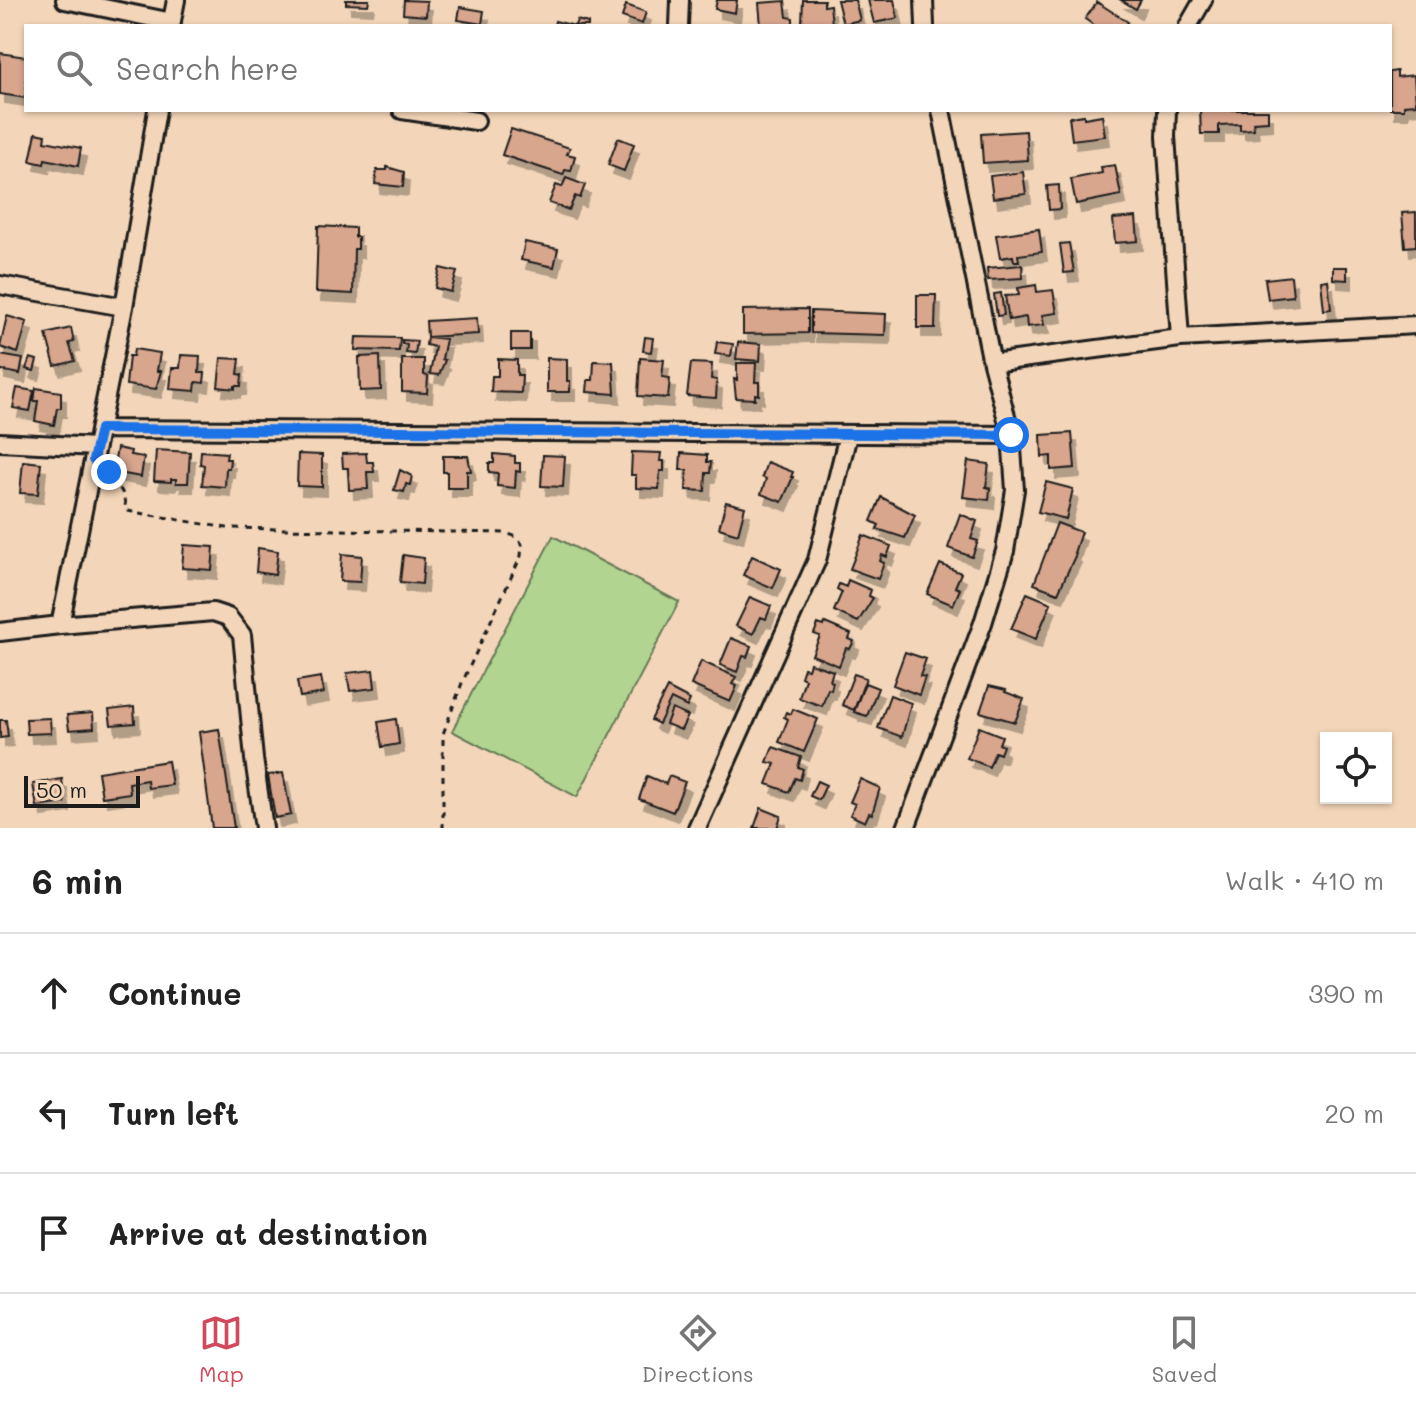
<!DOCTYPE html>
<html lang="en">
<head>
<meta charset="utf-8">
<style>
  :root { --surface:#fff; --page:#f2f2f2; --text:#222; --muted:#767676; --line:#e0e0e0; --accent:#d1495b }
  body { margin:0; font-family:Mali,sans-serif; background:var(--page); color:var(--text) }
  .controls { position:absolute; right:24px; bottom:24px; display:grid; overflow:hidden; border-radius:0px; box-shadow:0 2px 6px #0004 }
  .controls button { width:72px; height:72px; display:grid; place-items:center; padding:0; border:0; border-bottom:2px solid var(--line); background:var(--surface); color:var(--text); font:40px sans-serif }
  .scale { position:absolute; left:24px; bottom:20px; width:116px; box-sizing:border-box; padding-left:8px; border:4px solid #1c1c1c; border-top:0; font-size:22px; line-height:28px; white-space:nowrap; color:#1c1c1c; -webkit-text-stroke:6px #f3d6b9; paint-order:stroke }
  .stop { position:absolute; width:24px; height:24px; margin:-18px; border:6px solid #1a73e8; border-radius:50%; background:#fff }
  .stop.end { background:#1a73e8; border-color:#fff; box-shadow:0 2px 8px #0008 }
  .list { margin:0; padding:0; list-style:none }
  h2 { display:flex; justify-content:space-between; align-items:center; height:104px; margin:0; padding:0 32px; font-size:34px }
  h2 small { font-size:26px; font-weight:400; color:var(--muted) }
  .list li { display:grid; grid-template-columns:52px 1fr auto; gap:24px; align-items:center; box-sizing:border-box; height:120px; padding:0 32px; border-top:2px solid var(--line) }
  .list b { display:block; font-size:30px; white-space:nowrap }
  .list em { font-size:26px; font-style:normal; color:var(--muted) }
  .icon { flex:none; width:44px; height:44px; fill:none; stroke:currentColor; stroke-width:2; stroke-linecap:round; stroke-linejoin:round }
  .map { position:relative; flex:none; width:1416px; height:828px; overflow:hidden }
  .search { position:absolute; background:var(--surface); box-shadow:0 2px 6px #0004; left:24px; right:24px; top:24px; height:88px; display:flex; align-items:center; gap:20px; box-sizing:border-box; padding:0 28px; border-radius:0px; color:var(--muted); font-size:30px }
  .sheet { height:464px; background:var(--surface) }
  nav { display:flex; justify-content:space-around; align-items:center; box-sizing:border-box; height:112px; border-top:2px solid var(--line); background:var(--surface); font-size:22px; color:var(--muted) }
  nav a { display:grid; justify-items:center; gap:4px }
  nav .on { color:var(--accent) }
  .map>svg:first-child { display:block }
</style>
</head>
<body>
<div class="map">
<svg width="1416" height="828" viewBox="0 0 1416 828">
  <defs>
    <filter id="shadow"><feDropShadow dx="5" dy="9" stdDeviation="0" flood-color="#0004"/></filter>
  </defs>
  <rect width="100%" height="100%" fill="#f3d6b9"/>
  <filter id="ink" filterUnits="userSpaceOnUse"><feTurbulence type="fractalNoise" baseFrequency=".0125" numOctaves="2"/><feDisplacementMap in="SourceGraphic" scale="16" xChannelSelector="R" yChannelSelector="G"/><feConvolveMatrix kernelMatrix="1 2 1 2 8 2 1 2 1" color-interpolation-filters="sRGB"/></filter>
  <g filter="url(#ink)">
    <path fill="#b1d590" stroke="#667856" stroke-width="2" d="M553,536L679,602L577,797L452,731Z"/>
    <path fill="#d8a58d" stroke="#1c1c1c" stroke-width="2" filter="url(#shadow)" d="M346,0H369L368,5L346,4Z
      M404,0L427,1L426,16L403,14Z
      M717,0H737L735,13L715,9Z
      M803,0H824V6L830,5L832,24L808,26L807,22H802Z
      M837,0H855L860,20L843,24Z
      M868,0H894L898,18L874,23Z
      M1121,0H1141L1136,9Z
      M785,1L787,17L793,18V26H761L759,3Z
      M1097,2L1128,22L1126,26H1095L1085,19Z
      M626,5L646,12L642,24L622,17Z
      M460,7L484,11L482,24L458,20Z
      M577,20L588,23V26H554L555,21L575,26Z
      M0,53L26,57V98L0,94Z
      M1397,71V77L1414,75L1416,104L1404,105V109H1390V72Z
      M1200,110H1268V121L1253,122L1254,129L1240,130V124L1219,125V134H1201Z
      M1084,115V118L1102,115L1105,136L1072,140L1069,117Z
      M511,129L570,148L567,154L575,156L571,171L565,170L563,175L502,155Z
      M1026,131L1028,160L983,163L981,134Z
      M36,133L46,135L45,141L81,148L78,166L45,159L44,164L30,161Z
      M618,138L634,144L624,171L608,165Z
      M1115,165L1121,195L1076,204L1071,179L1102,173L1101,167Z
      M387,167L404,172L403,187L375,184L377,170H387Z
      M1023,172L1026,194L993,198L990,176Z
      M566,178L585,185L580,198L575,196L569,210L549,203L556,185L562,187Z
      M1059,185L1060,209L1049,210L1047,186Z
      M1416,212V246L1405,247L1402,213Z
      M1136,217L1138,241L1115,243L1113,219Z
      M318,226L355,228V237H358V249H354L353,294L316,292Z
      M1039,229L1042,252L1018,255L1019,261H1014L1013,256L1000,258L996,235Z
      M525,242L558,249L554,267L521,260Z
      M1069,243L1074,272L1064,273L1060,244Z
      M1022,265L1023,278L988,280L987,268Z
      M1333,267H1347V280L1333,279Z
      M440,268L457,272L451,292L435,288Z
      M1291,276L1293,296L1268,299L1265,279Z
      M1328,280L1331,309L1324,310L1321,281Z
      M1036,285L1037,292L1053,290L1057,313L1042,315L1044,325L1027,327L1026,317L1009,320L1005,296L1019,295L1018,288Z
      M1001,293L1004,315L997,316L994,294Z
      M917,295H936L935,328H917Z
      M808,309V333L743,334V310Z
      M811,311L886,314L885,335L811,333Z
      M7,316L27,322L18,353L0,347Z
      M477,318L478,334L427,337L426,321Z
      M71,328L74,342L69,343L75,361L55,366L46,334Z
      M511,333H530V350H511Z
      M356,337L400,338L399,351L355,350Z
      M427,337L446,339L442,359L445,360L439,375L430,374L435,347L426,345Z
      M645,337L653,338L651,352L643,351Z
      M402,340L417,341L415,354L406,353L407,345L402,344Z
      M717,342L733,344L731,356L715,354Z
      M738,342L761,344L760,361L736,359Z
      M134,349L160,353L157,371H161L156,389L126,385L129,356H133Z
      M0,355L23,359L20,374L0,370Z
      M181,355L200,356L199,373H205L204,383L196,382L195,391L170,389L172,368H180Z
      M380,356L381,390L360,391L359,357Z
      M30,358L37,360L34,371L26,369Z
      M221,358L240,359L238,374L242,375L241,386H235V389L218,387Z
      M547,358L567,359V381H570V392H547Z
      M640,358L664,360L662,377L670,378L668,398L638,396Z
      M402,359H424V375L428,376L427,393L402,392Z
      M498,359L517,360V375H522L521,393L491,392L492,376H498Z
      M594,361L613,362L615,394L587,392L588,380H593Z
      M691,363L712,364L711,379L717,380L716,398L687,396Z
      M737,363H756L755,382H759V395L755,394V399L736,398L734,379L737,380Z
      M17,388L34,391L30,411L13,408Z
      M36,388L61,392V408H57L54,425L35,421L38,401H34Z
      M1072,433L1075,468L1051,470V456L1042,457L1041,435Z
      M117,448L131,451L130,455L144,457L141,477L113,472Z
      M156,450L190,452L188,483H176V479H171V482L154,481Z
      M201,451L227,453L226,459H230L229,468H226L225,487L202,485L204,465L200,464Z
      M632,452L661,453L660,461H664V471H660L659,489L636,488V475H631Z
      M366,453L367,462H373L374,472H367L368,489L349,490L348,468H343L342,454Z
      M681,453L707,455V462H711L710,473H706L705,491L686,490L687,470H680Z
      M298,454L322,455V487L297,486Z
      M494,454L515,456V463H520V472L516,471L515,488L497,486L498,473L489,472V463H494Z
      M543,455L565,456L563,487L541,486Z
      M443,456H468L471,471H467V488H447V472H443Z
      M23,461L41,463L38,494L20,493Z
      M968,461L989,464L986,487L990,488L989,500L963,497Z
      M767,462L793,472L791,477H793L782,502L761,494L766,479L762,477Z
      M400,470L412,476L410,485L406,484L404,492L394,490Z
      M1046,482L1073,489L1066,519L1038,512Z
      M881,497L915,515L905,538L877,529L879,525L871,521Z
      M726,502L745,507L738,534L719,528Z
      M960,514L977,521L971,539L978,541L972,557L948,548Z
      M1057,523L1081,532L1074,553L1076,554L1058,593L1034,584Z
      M863,535L891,546L887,557L882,555L880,561L884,563L878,579L850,569Z
      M184,545L214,547L212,570L182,568Z
      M258,548L278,551L275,575L256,572Z
      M342,554L362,556L360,582L340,581Z
      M403,555L424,558L422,584L400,582Z
      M752,556L781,569L773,588L743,575Z
      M940,564L961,573L955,587L960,589L953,605L927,594Z
      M848,580L871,590L869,596L873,598L858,622L834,611L842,592L837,589L839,584L846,587Z
      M1027,593L1051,603L1036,639L1011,629Z
      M750,597L771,606L766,619L761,617L753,634L736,626Z
      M825,623L851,634L849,639L854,641L850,649L846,648L839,666L812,655L820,636L814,634L818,624L824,626Z
      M731,638L751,646L747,657L743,656L737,672L720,665Z
      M905,652L926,659L920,676L925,677L919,695L893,685Z
      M701,661L736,677L732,684L737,686L730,702L691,685Z
      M810,663L833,671L830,681L833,682L831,690L828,689L822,706L799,698L805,679L801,677L804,668L808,669Z
      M373,670L375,688L350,691L347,673Z
      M854,674L866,678L854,710L842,705Z
      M321,677L324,693L300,697L297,681Z
      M865,683L878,688L867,716L854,712Z
      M989,686L1006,690L1005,692L1024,699L1015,722L980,712Z
      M667,688L690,700L687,707L671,699L659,724L651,720Z
      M890,695L911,703L902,737L878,728Z
      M134,707L135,723L111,725L109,710Z
      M672,709L688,716L681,730L666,724Z
      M793,709L818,719L804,752L779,742L788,719L784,717L786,712L791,714Z
      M93,713L94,728L69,730L67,715Z
      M50,718L51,733L27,734L26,719Z
      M396,719L399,744L382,747L378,722Z
      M0,720H6L8,737L0,738Z
      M979,727L1002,736L999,744L1003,746L1000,754L995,752L989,767L967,758Z
      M219,729L234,828H212L199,732Z
      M773,747L801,757L798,767L803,769L800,780L795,778L789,792L767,784L775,764L767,762Z
      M168,761L172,785L148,788L147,780L129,783L130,793L102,797L98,772Z
      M283,773L291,815L275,818L268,775Z
      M647,776L666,784L669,776L685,782L673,812L639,799Z
      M62,779L65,803L37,807L33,784Z
      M860,779L880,788L872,814L869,813L865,822L850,815L855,804L850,802Z
      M817,781L826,785L819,800L810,796Z
      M761,808L781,816L777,828H754Z"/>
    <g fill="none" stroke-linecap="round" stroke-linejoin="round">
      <g stroke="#1c1c1c" stroke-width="22">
        <path id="minor" d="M65,0L172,22
          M924,0L925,26
          M171,26L176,0
          M679,26L680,0
          M1188,26L1203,0
          M157,110L124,307L60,625L213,612L228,617L242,635L254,759L264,828
          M402,110L476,121
          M1167,110L1166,136L1180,338
          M0,285L124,307
          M992,363L1180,338L1416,325
          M100,429L1011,435
          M0,442L96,447
          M0,632L60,625
          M697,828L817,560L848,435
          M906,828L983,623L1005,551L1015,490L1011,435L992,363L941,110"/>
      </g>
      <path stroke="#1c1c1c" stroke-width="3" stroke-dasharray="6 6" stroke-linecap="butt" d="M106,469L122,492L127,511L227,528L506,533L517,537L522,544L521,556L462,683L443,734V828"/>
      <use href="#minor" stroke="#f3d6b9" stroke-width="16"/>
    </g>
  </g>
  <g fill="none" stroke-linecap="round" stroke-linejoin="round" filter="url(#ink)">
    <path stroke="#1a73e8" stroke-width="10" d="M109,472L93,460L100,429L1011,435"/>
  </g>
</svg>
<div class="controls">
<button><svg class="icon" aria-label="locate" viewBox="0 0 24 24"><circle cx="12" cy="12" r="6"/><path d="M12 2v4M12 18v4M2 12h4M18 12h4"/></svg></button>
</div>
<div class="scale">50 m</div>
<div class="stop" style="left:1011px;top:435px"></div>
<div class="stop end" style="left:109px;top:472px"></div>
<div class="search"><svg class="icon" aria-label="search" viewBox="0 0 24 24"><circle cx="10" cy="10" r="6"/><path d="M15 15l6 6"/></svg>Search here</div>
</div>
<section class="sheet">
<h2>6 min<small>Walk · 410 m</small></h2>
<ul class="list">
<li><svg class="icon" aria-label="ahead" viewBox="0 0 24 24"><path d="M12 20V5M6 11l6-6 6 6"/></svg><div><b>Continue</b></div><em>390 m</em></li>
<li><svg class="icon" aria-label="left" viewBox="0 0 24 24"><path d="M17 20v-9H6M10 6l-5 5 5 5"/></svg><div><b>Turn left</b></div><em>20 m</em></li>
<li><svg class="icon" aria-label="arrive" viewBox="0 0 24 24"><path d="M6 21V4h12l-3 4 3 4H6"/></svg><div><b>Arrive at destination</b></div></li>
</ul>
</section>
<nav>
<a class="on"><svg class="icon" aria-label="map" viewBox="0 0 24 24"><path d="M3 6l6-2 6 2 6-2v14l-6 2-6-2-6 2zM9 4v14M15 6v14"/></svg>Map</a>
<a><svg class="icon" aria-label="directions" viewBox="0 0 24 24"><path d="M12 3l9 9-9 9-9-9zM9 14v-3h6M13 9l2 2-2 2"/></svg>Directions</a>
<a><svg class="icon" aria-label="saved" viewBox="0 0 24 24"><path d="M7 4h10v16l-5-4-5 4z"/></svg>Saved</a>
</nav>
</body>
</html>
